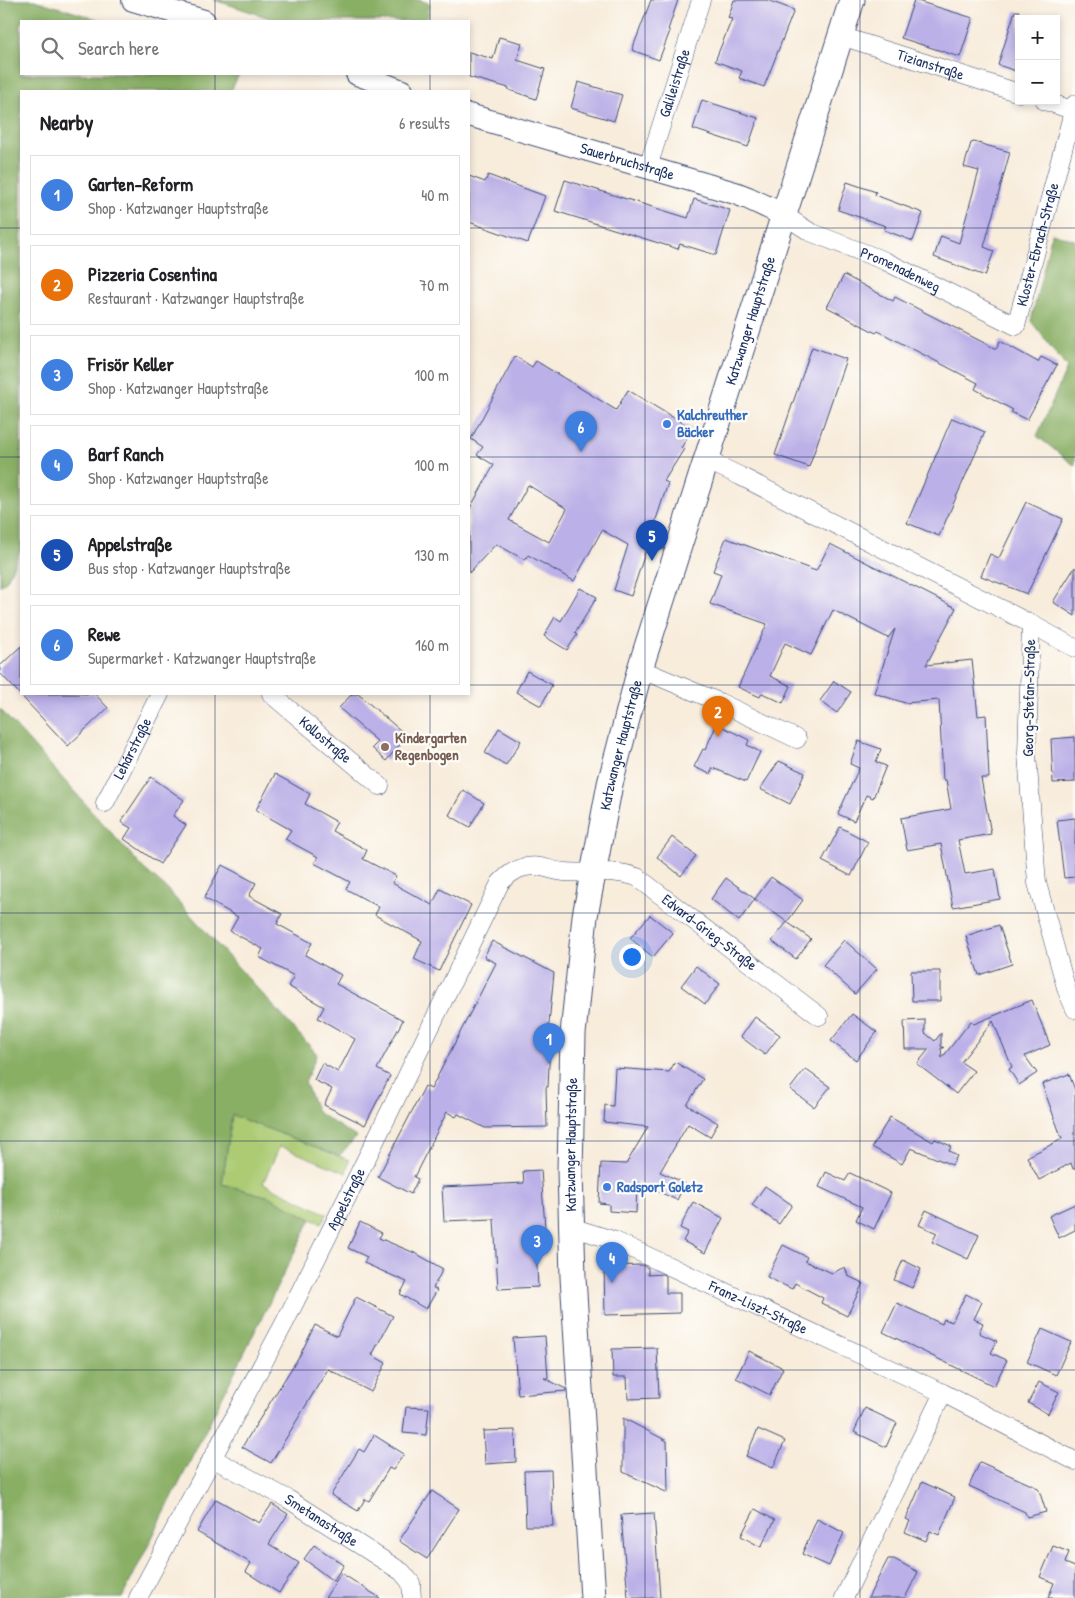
<!DOCTYPE html>
<html lang="en">
<head>
<meta charset="utf-8">
<style>
  :root { --surface:#fff; --page:#f2f2f2; --text:#202124; --muted:#757577; --line:#e0e0e0; --accent:#1f6fb2 }
  body { margin:0; font-family:"Patrick Hand",sans-serif; background:var(--page); color:var(--text) }
  .controls { position:absolute; right:15px; top:15px; display:grid; overflow:hidden; border-radius:0px; box-shadow:0 2px 8px #0003 }
  .controls button { width:45px; height:45px; display:grid; place-items:center; padding:0; border:0; border-bottom:1px solid var(--line); background:var(--surface); color:var(--text); font:25px sans-serif }
  .you { position:absolute; left:631px; top:956px; width:18px; height:18px; margin:-12px; border:4px solid #fff; border-radius:50%; background:#1a73e8; box-shadow:0 0 0 8px #1a73e833 }
  .badge { display:grid; place-items:center; width:32px; height:32px; border-radius:50%; background:var(--accent); color:#fff; font-size:16px; font-weight:700 }
  .pin { position:absolute; translate:-50% -41px; filter:drop-shadow(0 1px 2px #0008) }
  .pin::after { content:''; position:absolute; top:26px; width:18px; height:15px; background:inherit; clip-path:polygon(0 0,100% 0,50% 100%) }
  .list { margin:0; padding:0; list-style:none }
  h2 { display:flex; justify-content:space-between; align-items:center; height:65px; margin:0; padding:0 20px; font-size:21px }
  h2 small { font-size:16px; font-weight:400; color:var(--muted) }
  .list li { display:grid; grid-template-columns:32px 1fr auto; gap:15px; align-items:center; box-sizing:border-box; height:80px; margin:0 10px 10px; padding:0 10px; border:1px solid var(--line); border-radius:0px }
  .list b { display:block; font-size:19px; white-space:nowrap }
  .list p { margin:0; font-size:16px; white-space:nowrap; color:var(--muted) }
  .list em { font-size:16px; font-style:normal; color:var(--muted) }
  .icon { flex:none; width:28px; height:28px; fill:none; stroke:currentColor; stroke-width:2; stroke-linecap:round; stroke-linejoin:round }
  .map { position:relative; flex:none; width:1075px; height:1598px; overflow:hidden }
  .search { position:absolute; background:var(--surface); box-shadow:0 2px 8px #0003; left:20px; top:20px; width:450px; height:55px; display:flex; align-items:center; gap:12px; box-sizing:border-box; padding:0 18px; border-radius:0px; color:var(--muted); font-size:19px }
  .panel { position:absolute; background:var(--surface); box-shadow:0 2px 8px #0003; left:20px; top:90px; width:450px; height:605px; border-radius:0px }
  .map>svg:first-child { display:block }
</style>
</head>
<body>
<div class="map">
<svg width="1075" height="1598" viewBox="0 0 1075 1598">
  <rect width="100%" height="100%" fill="#fdfcf7"/>
  <filter id="ink" filterUnits="userSpaceOnUse"><feTurbulence type="fractalNoise" baseFrequency=".02" numOctaves="2"/><feDisplacementMap in="SourceGraphic" scale="10" xChannelSelector="R" yChannelSelector="G"/><feConvolveMatrix kernelMatrix="1 2 1 2 8 2 1 2 1" color-interpolation-filters="sRGB"/></filter>
  <filter id="wash" filterUnits="userSpaceOnUse"><feTurbulence type="fractalNoise" baseFrequency=".0096" numOctaves="4" result="noise"/><feDisplacementMap in="SourceGraphic" scale="20" xChannelSelector="R" yChannelSelector="G"/><feGaussianBlur stdDeviation="1.12" result="paint"/><feColorMatrix in="noise" values="0 0 0 0 0 0 0 0 0 0 0 0 0 0 0 0 0 1.4 0 .05"/><feComposite in="paint" operator="in"/></filter>
  <g filter="url(#wash)">
    <rect width="100%" height="100%" fill="#f8ecdb"/>
    <path fill="#accb73" stroke="#647d68" d="M232,1115L349,1160L346,1173L280,1146L263,1183L327,1214L322,1223L311,1219L270,1197L222,1184Z"/>
    <path fill="#89af65" stroke="#526f62" d="M0,0H34L104,21H21V74H239L231,91H21V549L7,580L0,586Z
      M214,0H420L430,4L427,21H279Z
      M1052,233L1075,240V466L1037,436L1067,368L1031,321Z
      M0,709L144,869L166,888L317,1054L305,1082L317,1112L356,1137L339,1156L232,1115L222,1184L270,1197L311,1219L122,1598H0Z"/>
    <g id="blocks">
      <path fill="#bbb0e7" fill-rule="evenodd" d="M651,0H678L668,30L670,31L659,60L632,50Z
        M734,0H767L794,10L764,87L739,78L742,71L715,61L732,19L728,18Z
        M914,0L973,18L960,57L901,38Z
        M1015,11H1019V72L998,65Z
        M499,37L522,43L517,60L545,69L536,99L509,90V88L469,77V52L493,59Z
        M578,82L622,95L614,121L571,108Z
        M702,100L758,118L748,147L693,129Z
        M974,142L1010,152L984,247L994,251L985,276L934,257L941,236L959,243L979,171L964,167L971,143Z
        M488,175L545,196L528,243L469,222V176L485,182Z
        M565,180L688,218L694,199L730,210L716,255L680,244L678,249L555,211Z
        M847,182L876,192L875,195L923,213L913,241L884,230L886,226L838,210Z
        M844,275L893,301L895,297L996,349L1000,341L1038,362L1041,357L1057,365L1027,420L1011,412L1013,410L975,389L978,383L878,331L876,333L827,307Z
        M812,347L846,359L809,467L775,455Z
        M515,356L532,367L536,361L616,410L628,390L692,429L681,448L684,449L664,481L668,483L631,596L614,590L628,545L602,530L574,581L528,555L525,560L496,544L469,573V510L494,465L477,455L483,447L471,439ZM528,485L567,509L549,542L509,520Z
        M952,418L985,432L939,536L907,523Z
        M1026,502L1063,519L1027,594L981,576L990,554L999,558Z
        M726,538L816,571L830,544L956,608L926,665L972,660L978,716L986,715L989,778H981L991,834L958,840L965,874L995,869L1000,899L953,907L941,844L907,850L901,818L951,809L946,780H943L939,700L905,703L874,693L895,629L888,638L833,610L811,655L785,643L770,676L791,686L783,703L762,693L760,697L738,687L767,624L710,604L721,574L713,571Z
        M1075,567V616L1053,602Z
        M580,588L597,597L575,633L577,635L567,650L544,636L555,617L561,621Z
        M21,646V694H95L108,708L68,746L0,673V666Z
        M527,671L552,685L541,706L516,692Z
        M834,681L851,692L837,713L820,701Z
        M352,694H358L407,736L386,761L372,748L378,742L339,708Z
        M717,724L749,740L747,745L760,752L746,782L713,768L710,774L694,767L703,749L705,750Z
        M499,728L521,741L506,765L485,753Z
        M1075,737V782L1053,783L1051,739Z
        M858,741L881,749L876,762L886,766L873,798L866,795L854,821L838,814L859,768L850,764Z
        M779,761L805,773L790,804L760,789Z
        M275,774L310,794L305,804L337,822L332,831L367,850L363,859L396,876L392,883L432,905L440,889L471,905L439,971L414,959L422,941L375,915L379,907L346,889L350,882L314,863L318,857L285,839L291,830L256,810Z
        M151,777L184,800L173,816L186,825L160,864L124,839L131,828L121,822Z
        M463,790L484,803L470,827L449,815Z
        M1075,818V877L1064,878L1057,820Z
        M840,827L868,842L851,876L822,861Z
        M672,837L696,856L681,876L657,857Z
        M222,865L256,883L249,896L282,914L277,924L312,943L305,955L341,975L336,984L403,1020L377,1069L390,1076L365,1125L324,1105L332,1089L314,1080L322,1063L338,1072L355,1039L318,1018L324,1007L288,986L294,976L259,957L263,949L230,931L238,917L204,898Z
        M771,877L803,900L787,922L755,899Z
        M726,878L755,899L739,921L711,899Z
        M650,915L673,933L653,957L630,938Z
        M787,922L811,939L796,959L772,941Z
        M999,925L1012,964L979,975L966,936Z
        M844,940L877,969L855,994L823,965Z
        M492,941L554,973L547,1044H550L548,1087H546L547,1127L485,1128L458,1114L456,1117L447,1112L414,1177L418,1179L411,1194L378,1177L425,1086L431,1089L496,963L484,957Z
        M696,966L720,984L705,1004L681,986Z
        M911,971H940V1001H912Z
        M1032,1000L1050,1045L1025,1056L1037,1073L1019,1085L1009,1069L1012,1067L993,1021L961,1062L974,1071L956,1094L917,1064L929,1049H905L904,1021L925,1020V1033L935,1041L941,1033V1046L944,1048H941L942,1058L971,1021L974,1024Z
        M852,1014L877,1032L856,1060L831,1041Z
        M755,1017L780,1035L765,1055L741,1037Z
        M675,1062L703,1079L687,1105L718,1123L710,1137L688,1124L660,1172L685,1183L677,1200L637,1182L636,1213L609,1211V1204L599,1203L601,1163L626,1164L648,1127L604,1122L605,1105L613,1106L615,1068L669,1072Z
        M805,1069L830,1087L814,1107L790,1089Z
        M1069,1074L1075,1090V1169H1073L1071,1163L1039,1180L1027,1157L1062,1139L1042,1084Z
        M890,1117L933,1142L935,1139L951,1146L949,1151L957,1156L952,1165L911,1148L902,1164L872,1147Z
        M541,1170L545,1228L535,1229L538,1287L498,1289L494,1219L444,1221L442,1187L524,1183L523,1171Z
        M826,1172L845,1181L850,1173L891,1193L874,1229L856,1220L862,1207L819,1187Z
        M765,1186L792,1205L779,1224L752,1205Z
        M693,1202L723,1218L705,1253L683,1241L688,1232L680,1228Z
        M1075,1204V1230L1059,1238L1049,1216Z
        M926,1210L979,1235L968,1259L932,1242L937,1233L919,1225Z
        M360,1222L382,1233L379,1238L417,1254L443,1269L433,1288L437,1290L426,1309L400,1294L407,1282L364,1263L367,1257L348,1248Z
        M783,1245L807,1257L805,1261L832,1273L845,1267L848,1276L863,1283L847,1316L821,1303L823,1298L795,1283L792,1289L767,1277Z
        M903,1260L921,1269L912,1288L894,1280Z
        M642,1265L648,1268V1275L662,1274L666,1276V1293H680V1313L605,1315L604,1266Z
        M966,1294L982,1302L974,1319L983,1323L979,1333L997,1341L991,1353L1007,1360L994,1386L883,1332L897,1303L942,1324L944,1319L952,1322Z
        M356,1297L393,1316L372,1355L386,1363L371,1392L328,1369L271,1463L242,1447L300,1355L315,1325L337,1336Z
        M1042,1329L1071,1342L1056,1375L1027,1362Z
        M545,1336L548,1378H544L566,1389V1391L518,1395L513,1338Z
        M657,1348L659,1398L628,1399L627,1377H613L612,1349Z
        M749,1351L783,1368L770,1395L736,1378Z
        M1039,1382L1059,1392L1048,1414L1028,1403Z
        M406,1407L429,1408L426,1435L403,1433Z
        M865,1408L897,1423L886,1447L854,1432Z
        M623,1418L667,1441L668,1493L623,1472Z
        M758,1429L785,1441L773,1468L746,1456Z
        M515,1430L516,1462L485,1464L483,1431Z
        M374,1435L404,1454L393,1470L389,1468L369,1501L365,1499L358,1511L331,1495L359,1449L364,1452Z
        M980,1462L1036,1487L1039,1490L1046,1512L1027,1517L1025,1512L969,1486Z
        M551,1470L553,1526H526L524,1471Z
        M922,1482L955,1497L939,1535L930,1531L926,1541L905,1532L910,1521L906,1519Z
        M432,1491L459,1509L427,1559L399,1541Z
        M216,1499L259,1523L272,1504L288,1514L269,1544L299,1563L279,1593L246,1572L251,1563L197,1532Z
        M755,1509L775,1520L761,1547L741,1536Z
        M654,1513L660,1598H628L621,1515Z
        M817,1519L844,1533L829,1566L802,1554Z
        M314,1545L344,1565L333,1581L304,1559Z
        M1053,1546L1069,1552L1065,1563L1075,1567V1598H1048L1054,1583L1040,1577Z
        M888,1559H894L918,1572L905,1598H868Z
        M341,1573L380,1598H325Z"/>
    </g>
  </g>
  <g filter="url(#ink)">
    <use href="#blocks" fill-opacity="0" stroke="#3c4b71" stroke-width="1"/>
    <g fill="none" stroke-linecap="round" stroke-linejoin="round">
      <g stroke="#3c4b71" stroke-width="19">
        <g id="minor">
          <path id="s1" d="M841,36L1019,93"/>
          <path d="M1045,101L1075,111"/>
          <path id="s2" d="M648,167L701,0"/>
          <path id="s3" d="M784,215L810,232L885,261L1016,326L1075,104"/>
          <path d="M706,460L740,476L1031,624L1027,754L1037,883L1067,991L1075,1009"/>
          <path d="M1031,624L1075,648"/>
          <path d="M640,669L719,702L797,739"/>
          <path id="s4" d="M271,694L380,786"/>
          <path id="s5" d="M105,803L160,694"/>
          <path id="s6" d="M571,1227L613,1240L943,1393L1075,1461"/>
          <path id="s7" d="M212,1458L288,1499L402,1572L411,1583L412,1598"/>
          <path id="s8" d="M138,1598L286,1320L390,1111L500,883C508,875 515,869 526,867C543,864 549,871 564,872C591,874 610,868 637,877L819,1016"/>
          <path d="M844,1598L943,1393"/>
        </g>
      </g>
      <g stroke="#3c4b71" stroke-width="24">
        <g id="tertiary">
          <path d="M133,0L204,21"/>
          <path d="M357,74L402,91"/>
          <path id="s9" d="M469,115L735,193L748,198L784,215"/>
        </g>
      </g>
      <g stroke="#3c4b71" stroke-width="27">
        <g id="secondary">
          <path id="s10" d="M593,1598L573,1277L570,1171L573,1034L585,916L610,784L640,669L852,0"/>
        </g>
      </g>
      <use href="#minor" stroke="#fff" stroke-width="18"/>
      <use href="#tertiary" stroke="#fff" stroke-width="22"/>
      <use href="#secondary" stroke="#fff" stroke-width="25"/>
    </g>
  </g>
  <path fill="none" stroke="#1b2f5e" stroke-width="1" stroke-opacity="0.55" d="M215,0V21M430,0V21M645,0V1598M860,0V1598M215,74V91M430,74V91M0,228H21M469,228H1075M0,457H21M469,457H1075M0,685H21M469,685H1075M215,694V1598M430,694V1598M0,913H1075M0,1141H1075M0,1370H1075"/>
  <g fill="#3f7fe0" stroke="#fdfcf7" stroke-width="2">
    <circle cx="667" cy="424" r="5"/>
    <circle cx="607" cy="1187" r="5"/>
  </g>
  <circle fill="#8d6e63" stroke="#fdfcf7" stroke-width="2" cx="385" cy="747" r="5"/>
  <g text-anchor="middle" stroke-width="4.5" stroke-linejoin="round" paint-order="stroke">
    <g font-size="15" fill="#1b2f5e" stroke="#fdfcf7">
      <text dy="5" stroke="none"><textPath href="#s1" startOffset="94">Tizianstraße</textPath></text>
      <text dy="5" stroke="none"><textPath href="#s2" startOffset="88">Galileistraße</textPath></text>
      <text dy="5" stroke="none"><textPath href="#s9" startOffset="165">Sauerbruchstraße</textPath></text>
      <text dy="5" stroke="none"><textPath href="#s3" startOffset="342">Kloster-Ebrach-Straße</textPath></text>
      <text dy="5" stroke="none"><textPath href="#s3" startOffset="129">Promenadenweg</textPath></text>
      <text dy="5" stroke="none"><textPath href="#s10" startOffset="1302">Katzwanger Hauptstraße</textPath></text>
      <text transform="translate(1029 698) rotate(-89)" y="5">Georg-Stefan-Straße</text>
      <text dy="5" stroke="none"><textPath href="#s4" startOffset="71">Kollostraße</textPath></text>
      <text dy="5" stroke="none"><textPath href="#s10" startOffset="858">Katzwanger Hauptstraße</textPath></text>
      <text dy="5" stroke="none"><textPath href="#s5" startOffset="61">Lehárstraße</textPath></text>
      <text dy="5" stroke="none"><textPath href="#s8" startOffset="1036">Edvard-Grieg-Straße</textPath></text>
      <text dy="5" stroke="none"><textPath href="#s10" startOffset="454">Katzwanger Hauptstraße</textPath></text>
      <text dy="5" stroke="none"><textPath href="#s8" startOffset="450">Appelstraße</textPath></text>
      <text dy="5" stroke="none"><textPath href="#s6" startOffset="204">Franz-Liszt-Straße</textPath></text>
      <text dy="5" stroke="none"><textPath href="#s7" startOffset="126">Smetanastraße</textPath></text>
    </g>
    <g font-size="15" font-weight="bold" fill="#366cbe" stroke="#fdfcf7" text-anchor="start">
      <text x="677" y="420">Kalchreuther<tspan x="677" dy="17">Bäcker</tspan></text>
      <text x="617" y="1192">Radsport Goletz</text>
    </g>
    <g font-size="15" font-weight="bold" fill="#785e54" stroke="#fdfcf7" text-anchor="start">
      <text x="395" y="743">Kindergarten<tspan x="395" dy="17">Regenbogen</tspan></text>
    </g>
  </g>
</svg>
<div class="controls">
<button>+</button>
<button>−</button>
</div>
<div class="you"></div>
<div class="pin badge" style="left:549px;top:1064px;background:#3f7fe0">1</div>
<div class="pin badge" style="left:718px;top:737px;background:#e8710a">2</div>
<div class="pin badge" style="left:537px;top:1266px;background:#3f7fe0">3</div>
<div class="pin badge" style="left:612px;top:1283px;background:#3f7fe0">4</div>
<div class="pin badge" style="left:652px;top:561px;background:#1a4fb4">5</div>
<div class="pin badge" style="left:581px;top:452px;background:#3f7fe0">6</div>
<div class="search"><svg class="icon" aria-label="search" viewBox="0 0 24 24"><circle cx="10" cy="10" r="6"/><path d="M15 15l6 6"/></svg>Search here</div>
<section class="panel">
<h2>Nearby<small>6 results</small></h2>
<ul class="list">
<li><span class="badge" style="background:#3f7fe0">1</span><div><b>Garten-Reform</b><p>Shop · Katzwanger Hauptstraße</p></div><em>40 m</em></li>
<li><span class="badge" style="background:#e8710a">2</span><div><b>Pizzeria Cosentina</b><p>Restaurant · Katzwanger Hauptstraße</p></div><em>70 m</em></li>
<li><span class="badge" style="background:#3f7fe0">3</span><div><b>Frisör Keller</b><p>Shop · Katzwanger Hauptstraße</p></div><em>100 m</em></li>
<li><span class="badge" style="background:#3f7fe0">4</span><div><b>Barf Ranch</b><p>Shop · Katzwanger Hauptstraße</p></div><em>100 m</em></li>
<li><span class="badge" style="background:#1a4fb4">5</span><div><b>Appelstraße</b><p>Bus stop · Katzwanger Hauptstraße</p></div><em>130 m</em></li>
<li><span class="badge" style="background:#3f7fe0">6</span><div><b>Rewe</b><p>Supermarket · Katzwanger Hauptstraße</p></div><em>160 m</em></li>
</ul>
</section>
</div>
</body>
</html>
